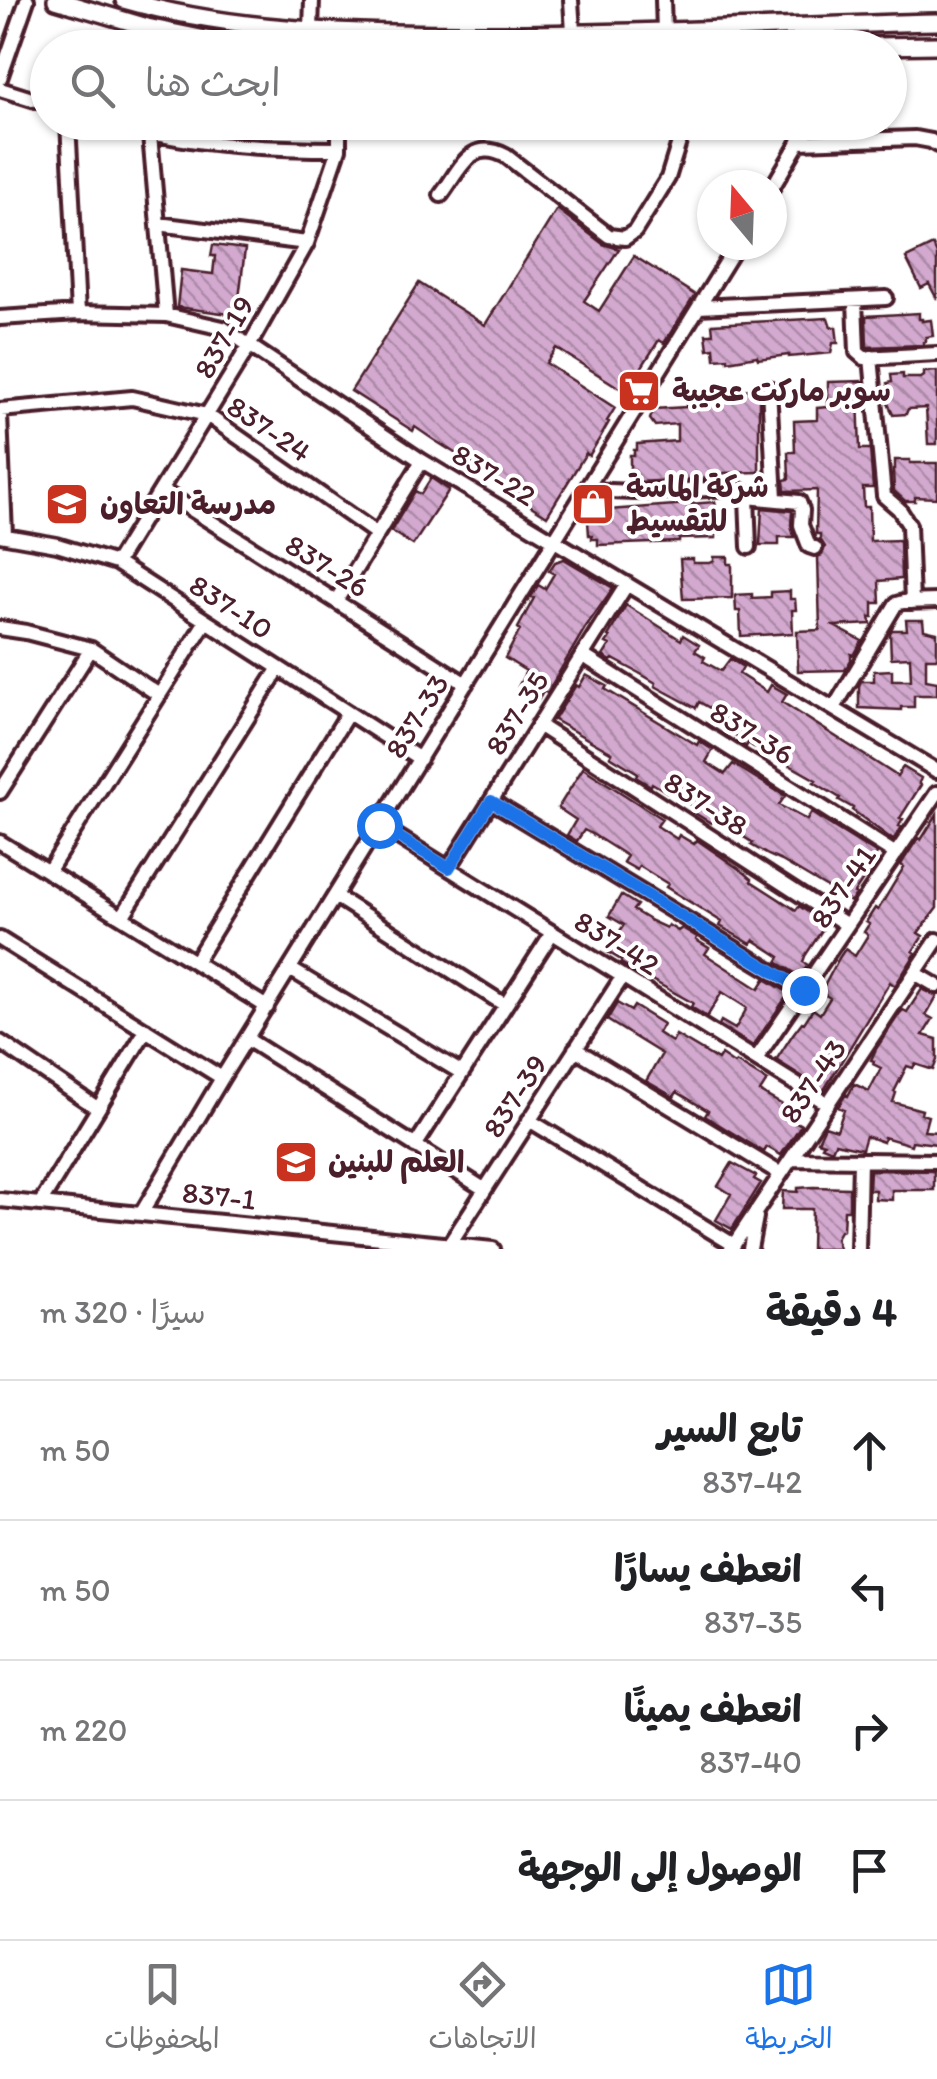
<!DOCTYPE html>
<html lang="ar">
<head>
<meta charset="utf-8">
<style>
  :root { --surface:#fff; --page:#f6f6f6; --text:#202124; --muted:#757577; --line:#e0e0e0; --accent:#1a73e8 }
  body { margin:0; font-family:Itim,"Playpen Sans Arabic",sans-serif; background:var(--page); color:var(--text); direction:rtl }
  .compass { position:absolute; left:697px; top:170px; width:90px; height:90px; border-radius:50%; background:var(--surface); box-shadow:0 2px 8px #0004; rotate:341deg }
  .stop { position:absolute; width:30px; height:30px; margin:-22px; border:8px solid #1a73e8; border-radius:50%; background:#fff }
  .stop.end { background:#1a73e8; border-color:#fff; box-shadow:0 2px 10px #0008 }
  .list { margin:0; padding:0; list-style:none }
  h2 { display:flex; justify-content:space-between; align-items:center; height:130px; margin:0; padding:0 40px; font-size:42px }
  h2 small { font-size:32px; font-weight:400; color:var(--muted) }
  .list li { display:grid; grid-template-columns:65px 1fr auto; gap:30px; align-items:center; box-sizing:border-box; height:140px; padding:0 40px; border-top:2px solid var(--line) }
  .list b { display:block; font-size:38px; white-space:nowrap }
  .list p { margin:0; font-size:32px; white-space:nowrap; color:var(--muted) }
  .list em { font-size:32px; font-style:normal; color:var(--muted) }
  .icon { flex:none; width:55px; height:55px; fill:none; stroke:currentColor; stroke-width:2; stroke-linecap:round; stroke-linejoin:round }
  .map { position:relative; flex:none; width:937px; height:1249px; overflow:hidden; direction:ltr }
  .search { position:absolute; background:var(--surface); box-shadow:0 2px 8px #0004; left:30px; right:30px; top:30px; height:110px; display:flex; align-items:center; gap:25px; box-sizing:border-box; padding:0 35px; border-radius:55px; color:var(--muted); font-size:38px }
  .sheet { height:690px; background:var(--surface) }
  nav { display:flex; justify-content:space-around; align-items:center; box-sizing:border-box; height:140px; border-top:2px solid var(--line); background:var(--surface); font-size:28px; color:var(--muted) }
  nav a { display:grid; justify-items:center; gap:5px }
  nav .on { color:var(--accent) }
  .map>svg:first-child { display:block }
</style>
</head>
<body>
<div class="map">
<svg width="937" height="1249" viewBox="0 0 937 1249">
  <defs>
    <pattern id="building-back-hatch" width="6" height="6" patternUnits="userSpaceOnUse" patternTransform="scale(2.5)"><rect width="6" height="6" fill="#d3a9cf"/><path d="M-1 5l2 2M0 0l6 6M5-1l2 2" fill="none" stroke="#ad89a8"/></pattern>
  </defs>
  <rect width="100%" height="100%" fill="#fff"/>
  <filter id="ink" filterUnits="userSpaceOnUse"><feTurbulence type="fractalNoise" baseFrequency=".01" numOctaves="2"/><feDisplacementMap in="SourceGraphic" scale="20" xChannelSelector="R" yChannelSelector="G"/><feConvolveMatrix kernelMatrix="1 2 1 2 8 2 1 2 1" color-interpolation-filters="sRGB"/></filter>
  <g filter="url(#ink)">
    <path fill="url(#building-back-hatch)" stroke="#4a1f2b" stroke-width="2.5" d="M557,209L603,244L619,249L584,301L599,311L634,256L695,295L664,343L659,340L626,392L556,348L546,363L615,408L607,421L609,422L601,436L589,456L586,453L547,516L488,479L490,475L434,440L415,427L413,431L351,391L419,283L485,325Z
      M213,245L245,249L237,315L177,307L181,270L213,274L215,256H211Z
      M933,245L937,254V299L929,284L921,288L906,258Z
      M919,313V319H922V321L931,320L933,336L926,337V341L923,342V345L867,347L866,316Z
      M828,318L831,327H836L838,343H833L831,353L789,357V355L758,359L757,356L728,361V358L715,359L714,348L708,349L706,334H713L712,324Z
      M937,371V444H928L926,408L908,409L906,414L893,415L885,396L888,394V383L892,382L891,375L903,374V378H921L924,376V372Z
      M863,381L865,398H858L860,449H870L873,488H863L864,507H869L870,541L900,540L901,579L879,581L880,603H873V617H870L871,624L834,626L862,641L854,655L851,654V660L845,670L798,671L797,631L820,630L818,557L822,555L825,547L820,539V534H816L817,490L785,491L784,480L789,479L788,452H795L794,421L817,420V408L828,407V382Z
      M759,389V472L724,473L720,477L702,479L635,482L634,470H630V455H634V450H637V444L677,441V424L655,426L650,419L654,409L686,407V403L738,398L737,390Z
      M895,460H910V463H937V498L915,497V501H905L894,491L893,469H895Z
      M431,478L449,490L413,545L391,531L415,491L421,494Z
      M715,502L717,512L725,511L726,526L721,527V533H716V538L679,539V542L598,545V539H592V535H589L588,521H592L595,511Z
      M762,508L792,511L791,525L794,537H779V545H760Z
      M714,557H728V564H732V598L683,599L680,559H693V563H710L714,561Z
      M564,559L613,588L585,628L547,693L543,691L538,700L518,687L526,671L505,658L520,630L518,628L534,598L531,597L538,585L545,589L554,574L549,571L555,562Z
      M790,591V599H795L796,610H792L793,633L741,636L740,611H736L735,595L752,594V598L771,597V592Z
      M626,605L681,640L683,635L699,645L695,651L705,657L703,661L721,671L730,659L743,667L739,674L767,692L771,685L787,694L782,702L897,776L903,767L921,778L919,783L921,785L900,818L903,819L899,826L902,827L893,840L852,810L853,808L839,800L840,798L814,782L816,780L756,746L755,748L748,743L746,747L738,742L740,738L710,719L715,711L699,702L696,708L655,686L656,683L639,673L613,659L611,661L603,656L610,645L606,643L610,637L608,636Z
      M906,620H923L924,630L937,633V658H926V680L937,682V695H914V707H901V710L859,708V686L861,681H874V671L892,670V680H911L910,657L891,658L890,633L892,630H907Z
      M586,675L607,686L605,689L697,745L699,741L713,750L706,762L725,774L733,764L785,796L779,805L807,820L811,813L877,854L871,863L873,865L854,893L856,894L851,902L782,861L768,855L751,845L753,843L722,823L713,820L711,823L693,812L695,808L669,790L667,792L652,783L651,786L649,785L636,777L638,773L610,756L612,753L554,720L576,685L579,687Z
      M583,768L662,819L657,826L677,839L679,835L694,844L697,840L745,873L752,879L751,881L796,910L799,906L826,924L805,956L803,962L808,965L800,976L777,962L780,957L754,940L751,944L720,926L722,922L666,887L668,884L660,879L639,866L637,870L623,862L627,856L592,834L584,830L577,841L567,835L576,820L558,808Z
      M937,814V908L918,933L923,936L913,951L916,953L895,986L890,982L824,1090L776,1060L793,1034L802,1022L804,1023L813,1009L820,1014L830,998L821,992L839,958L845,949L855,956L868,935L864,932L869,924L866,922L875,908L878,910L904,867L901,865L905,858L918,838L921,840Z
      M621,895L637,905L633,910L651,921L666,928L668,925L678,931L682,928L697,937L696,940L709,948L705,954L759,989L765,979L789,993L753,1046L719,1025L721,1021L735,1029L747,1008L722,992L707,1017L691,1007L693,1003L621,963V960L606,951L624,925L609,916Z
      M922,989L937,996L926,1015L933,1019L923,1035L937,1039V1060L933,1070L915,1064L913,1068L907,1066L894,1092L896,1093L893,1102L922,1110L921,1114L928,1116L924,1131L937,1132V1144L912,1141L911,1145L884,1137L883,1142L866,1136L862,1149L835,1143L832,1150L822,1146L824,1143L818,1141L825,1126L837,1130L844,1110L838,1107L846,1094L848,1096L854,1084L869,1091L881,1068L873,1064L874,1061L871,1060L876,1049L900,1013L903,1010L907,1012Z
      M617,1003L631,1011L634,1006L663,1024L658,1033L672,1042L676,1035L718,1060L721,1055L734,1064L736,1062L767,1081L760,1092L795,1112L791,1119L801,1125L781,1155L767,1147L764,1152L705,1116L708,1111L677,1092L674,1097L646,1081L662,1054L607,1020Z
      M732,1163L756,1176L754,1179L761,1183L732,1229L716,1220L731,1194L718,1186Z
      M870,1170L934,1171V1190H892V1200L875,1199V1190H869Z
      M813,1187L849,1188V1210H844L843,1230L840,1231L836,1238L839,1249H811L812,1209H782L783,1191L798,1192V1188Z"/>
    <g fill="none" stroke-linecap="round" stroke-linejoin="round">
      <g stroke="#4a1f2b" stroke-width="20">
        <path id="minor" d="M571,0L574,48
          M663,0L664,31
          M311,29L312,0
          M0,78L27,0
          M0,89L48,104
          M68,122L78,313
          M109,122C183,145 262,149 339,149
          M150,135L166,315
          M799,142L915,138L931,141L937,145
          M772,188L799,142L803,122
          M441,195C460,170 470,137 506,156L609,236L625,238L635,231L668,178L680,139L685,131L710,122
          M158,224L307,243
          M855,300L857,352L864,358L937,354
          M699,307L886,298
          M0,318L78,313L166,315L223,328L422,461L937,771
          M871,357L884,496L899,509L909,525L912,602
          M769,388L775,498
          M0,410L132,398L207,415L377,534
          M0,415L5,535
          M161,490L466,684
          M586,490L634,492L736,488L745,493L747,497L749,547
          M747,497L799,502L802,510L801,525L809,546L815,548
          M0,535L57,545L116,563L420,759
          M116,563L249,346L307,243L339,149V122
          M336,601L422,461
          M0,628L26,632L91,649L159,695
          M582,655L896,854
          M834,708L896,604L903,602L937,601
          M538,725L847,925
          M0,792L91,649
          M491,801L803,990
          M379,825L828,1104
          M0,842L267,1007
          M449,868L627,584
          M48,872L206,621
          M335,896L505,1005
          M122,917L279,668
          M0,939L222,1078
          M195,962L348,713
          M290,969L462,1073
          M915,973L937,986
          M247,1039L484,1189
          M0,1042L97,1108
          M575,1049L781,1174
          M756,1059L937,793
          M529,1120L734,1245
          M415,1146L552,933
          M791,1159L937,1161
          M0,1200L493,1249
          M40,1204L146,1030
          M141,1214L222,1078L737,245
          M449,1245L623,976
          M731,1249L937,940
          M750,1249L756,1217
          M858,1249L860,1160"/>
      </g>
      <g stroke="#4a1f2b" stroke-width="22">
        <path id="major" d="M56,0L147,27L249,48
          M124,0C232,31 346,33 457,34C617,35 777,26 937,22
          M750,48L937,45"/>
      </g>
      <use href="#minor" stroke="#fff" stroke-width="12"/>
      <use href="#major" stroke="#fff" stroke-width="15"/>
    </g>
  </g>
  <g fill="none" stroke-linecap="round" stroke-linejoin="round" filter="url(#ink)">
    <path stroke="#1a73e8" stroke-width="12" d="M379,825L449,868L491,801L804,990"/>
  </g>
  <defs>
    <g id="supermarket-square" transform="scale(2.25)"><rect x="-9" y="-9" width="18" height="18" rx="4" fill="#c8321e" stroke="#fff"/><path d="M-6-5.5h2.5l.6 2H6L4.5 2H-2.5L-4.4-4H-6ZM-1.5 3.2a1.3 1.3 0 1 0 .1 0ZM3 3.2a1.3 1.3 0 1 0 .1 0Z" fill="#fff"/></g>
    <g id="school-square" transform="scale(2.25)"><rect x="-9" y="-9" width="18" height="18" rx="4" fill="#c8321e" stroke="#fff"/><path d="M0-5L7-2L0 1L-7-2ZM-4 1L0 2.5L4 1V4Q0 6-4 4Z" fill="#fff"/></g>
    <g id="shop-square" transform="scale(2.25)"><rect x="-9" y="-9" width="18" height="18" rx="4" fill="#c8321e" stroke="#fff"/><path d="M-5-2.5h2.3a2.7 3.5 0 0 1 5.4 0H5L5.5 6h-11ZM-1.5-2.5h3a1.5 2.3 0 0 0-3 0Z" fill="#fff"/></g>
  </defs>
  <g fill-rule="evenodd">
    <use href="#supermarket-square" x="639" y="391"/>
    <use href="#school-square" x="67" y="504"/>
    <use href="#shop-square" x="593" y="504"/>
    <use href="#school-square" x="296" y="1162"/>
  </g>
  <g text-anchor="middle" stroke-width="8" stroke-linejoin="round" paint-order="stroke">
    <g font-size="30" fill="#4a1f2b" stroke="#fff">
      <text transform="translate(224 337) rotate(-60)" y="10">837-19</text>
      <text transform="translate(269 429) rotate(34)" y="10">837-24</text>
      <text transform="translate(494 475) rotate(31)" y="10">837-22</text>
      <text transform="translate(327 566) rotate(32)" y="10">837-26</text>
      <text transform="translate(231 607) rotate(33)" y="10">837-10</text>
      <text transform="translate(517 713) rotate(-58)" y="10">837-35</text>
      <text transform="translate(417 716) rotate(-58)" y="10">837-33</text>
      <text transform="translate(752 733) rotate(32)" y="10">837-36</text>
      <text transform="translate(706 804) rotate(33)" y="10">837-38</text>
      <text transform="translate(843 887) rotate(-56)" y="10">837-41</text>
      <text transform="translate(617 943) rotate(32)" y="10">837-42</text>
      <text transform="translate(813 1081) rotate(-56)" y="10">837-43</text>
      <text transform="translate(515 1096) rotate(-57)" y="10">837-39</text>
      <text transform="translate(219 1196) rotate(6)" y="10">837-1</text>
    </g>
    <g font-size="30" font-weight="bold" fill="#4a1f2b" stroke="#fff" text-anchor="start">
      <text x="672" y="401">سوبر ماركت عجيبة</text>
      <text x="626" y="497">شركة الماسة<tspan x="626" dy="34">للتقسيط</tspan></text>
      <text x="100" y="514">مدرسة التعاون</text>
      <text x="328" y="1172">العلم للبنين</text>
    </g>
  </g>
</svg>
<svg class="compass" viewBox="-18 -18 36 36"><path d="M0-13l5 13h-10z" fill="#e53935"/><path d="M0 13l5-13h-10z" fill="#757577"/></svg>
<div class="stop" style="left:379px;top:825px"></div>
<div class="stop end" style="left:804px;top:990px"></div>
<div class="search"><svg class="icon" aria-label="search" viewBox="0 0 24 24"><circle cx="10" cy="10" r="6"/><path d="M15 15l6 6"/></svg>ابحث هنا</div>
</div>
<section class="sheet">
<h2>4 دقيقة<small>سيرًا · 320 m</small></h2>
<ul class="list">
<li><svg class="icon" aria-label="ahead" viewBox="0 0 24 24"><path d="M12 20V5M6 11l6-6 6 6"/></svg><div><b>تابع السير</b><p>837-42</p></div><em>50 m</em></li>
<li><svg class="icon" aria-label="left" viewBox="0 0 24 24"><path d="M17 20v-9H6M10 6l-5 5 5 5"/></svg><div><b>انعطف يسارًا</b><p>837-35</p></div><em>50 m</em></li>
<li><svg class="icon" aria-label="right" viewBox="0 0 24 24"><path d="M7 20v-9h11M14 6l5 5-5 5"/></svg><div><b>انعطف يمينًا</b><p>837-40</p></div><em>220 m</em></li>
<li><svg class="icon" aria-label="arrive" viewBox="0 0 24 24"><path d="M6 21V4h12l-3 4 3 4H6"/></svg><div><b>الوصول إلى الوجهة</b></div></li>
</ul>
</section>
<nav>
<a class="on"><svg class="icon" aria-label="map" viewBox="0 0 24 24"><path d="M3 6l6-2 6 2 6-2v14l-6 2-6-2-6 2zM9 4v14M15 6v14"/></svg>الخريطة</a>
<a><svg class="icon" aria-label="directions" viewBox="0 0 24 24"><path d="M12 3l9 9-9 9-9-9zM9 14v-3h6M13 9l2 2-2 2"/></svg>الاتجاهات</a>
<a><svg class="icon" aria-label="saved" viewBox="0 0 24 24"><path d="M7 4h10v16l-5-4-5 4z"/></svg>المحفوظات</a>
</nav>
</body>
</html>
